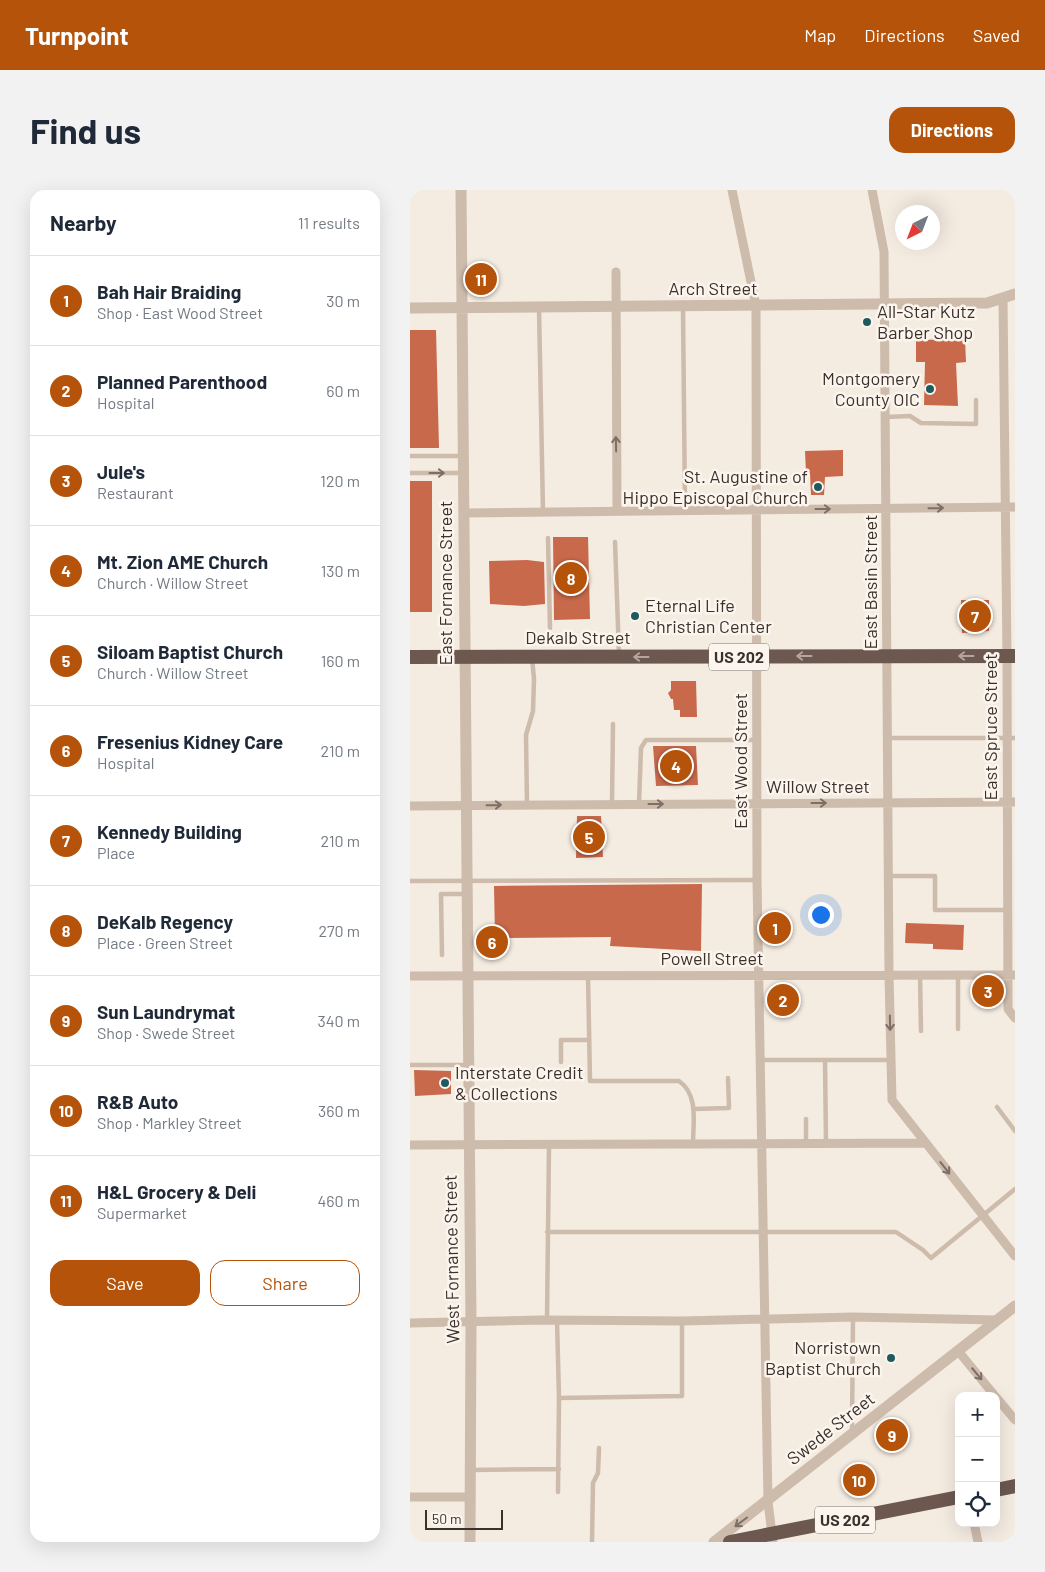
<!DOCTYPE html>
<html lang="en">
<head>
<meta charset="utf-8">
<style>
  :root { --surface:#fff; --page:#f2f2f3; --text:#1f2937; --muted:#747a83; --line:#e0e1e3; --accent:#b45309 }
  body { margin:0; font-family:Barlow,sans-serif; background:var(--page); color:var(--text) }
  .controls { position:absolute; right:15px; bottom:15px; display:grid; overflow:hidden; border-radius:10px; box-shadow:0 5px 20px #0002 }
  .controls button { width:45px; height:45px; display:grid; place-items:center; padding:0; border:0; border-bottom:1px solid var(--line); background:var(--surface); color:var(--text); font:25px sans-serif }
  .compass { position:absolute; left:485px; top:15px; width:45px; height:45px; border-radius:50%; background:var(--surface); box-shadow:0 5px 20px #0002; rotate:222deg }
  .scale { position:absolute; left:15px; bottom:12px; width:78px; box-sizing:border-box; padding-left:5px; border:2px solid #3b302b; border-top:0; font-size:14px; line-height:18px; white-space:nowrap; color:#3b302b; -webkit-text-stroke:4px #fbf5ee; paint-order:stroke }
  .you { position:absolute; left:410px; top:724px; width:18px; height:18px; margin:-12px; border:4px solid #fff; border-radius:50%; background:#1a73e8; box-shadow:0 0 0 8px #1a73e833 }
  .badge { display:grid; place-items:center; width:32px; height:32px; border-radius:50%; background:var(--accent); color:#fff; font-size:16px; font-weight:700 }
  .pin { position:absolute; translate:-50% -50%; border:2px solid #fff; box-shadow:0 1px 5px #0006 }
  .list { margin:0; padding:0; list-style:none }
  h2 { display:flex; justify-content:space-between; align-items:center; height:65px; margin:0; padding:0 20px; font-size:21px }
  h2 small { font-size:16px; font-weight:400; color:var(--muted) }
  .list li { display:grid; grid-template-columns:32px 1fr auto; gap:15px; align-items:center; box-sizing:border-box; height:90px; padding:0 20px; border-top:1px solid var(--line) }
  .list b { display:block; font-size:19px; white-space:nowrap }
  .list p { margin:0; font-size:16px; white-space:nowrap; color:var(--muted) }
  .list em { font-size:16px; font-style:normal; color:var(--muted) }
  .actions { display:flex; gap:10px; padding:15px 20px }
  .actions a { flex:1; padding:11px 0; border:1px solid var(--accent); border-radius:15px; text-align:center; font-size:18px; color:var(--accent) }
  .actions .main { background:var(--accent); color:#fff }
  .icon { flex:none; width:28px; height:28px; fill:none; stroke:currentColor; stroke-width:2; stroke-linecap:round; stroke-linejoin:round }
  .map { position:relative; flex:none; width:605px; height:1352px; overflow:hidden; border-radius:15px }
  header { display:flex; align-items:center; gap:30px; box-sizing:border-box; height:70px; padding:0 25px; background:var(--accent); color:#fff }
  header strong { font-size:24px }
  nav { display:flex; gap:28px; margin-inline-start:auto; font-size:18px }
  .intro { display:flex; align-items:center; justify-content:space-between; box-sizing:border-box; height:120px; padding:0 30px }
  h1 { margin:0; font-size:35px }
  .button { padding:12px 22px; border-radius:15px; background:var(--accent); color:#fff; font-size:18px; font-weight:700 }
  main { display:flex; gap:30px; padding:0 30px }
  aside { flex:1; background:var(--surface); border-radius:15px; box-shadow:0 5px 20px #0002 }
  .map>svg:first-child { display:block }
</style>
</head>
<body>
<header>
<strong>Turnpoint</strong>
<nav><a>Map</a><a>Directions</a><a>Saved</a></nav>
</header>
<div class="intro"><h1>Find us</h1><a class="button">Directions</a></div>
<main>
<aside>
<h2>Nearby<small>11 results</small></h2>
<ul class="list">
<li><span class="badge">1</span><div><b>Bah Hair Braiding</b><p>Shop · East Wood Street</p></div><em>30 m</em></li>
<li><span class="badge">2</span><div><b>Planned Parenthood</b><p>Hospital</p></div><em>60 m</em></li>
<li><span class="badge">3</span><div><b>Jule's</b><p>Restaurant</p></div><em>120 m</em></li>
<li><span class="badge">4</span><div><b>Mt. Zion AME Church</b><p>Church · Willow Street</p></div><em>130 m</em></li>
<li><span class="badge">5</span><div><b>Siloam Baptist Church</b><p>Church · Willow Street</p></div><em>160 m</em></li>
<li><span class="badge">6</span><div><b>Fresenius Kidney Care</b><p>Hospital</p></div><em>210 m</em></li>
<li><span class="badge">7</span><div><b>Kennedy Building</b><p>Place</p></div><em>210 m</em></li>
<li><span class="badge">8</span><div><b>DeKalb Regency</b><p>Place · Green Street</p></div><em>270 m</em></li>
<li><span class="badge">9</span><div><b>Sun Laundrymat</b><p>Shop · Swede Street</p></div><em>340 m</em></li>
<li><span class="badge">10</span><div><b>R&amp;B Auto</b><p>Shop · Markley Street</p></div><em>360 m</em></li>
<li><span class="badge">11</span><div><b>H&amp;L Grocery &amp; Deli</b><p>Supermarket</p></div><em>460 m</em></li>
</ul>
<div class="actions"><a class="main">Save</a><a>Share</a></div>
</aside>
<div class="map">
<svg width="605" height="1352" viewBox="0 0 605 1352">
  <rect width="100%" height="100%" fill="#f4ebe1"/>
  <path fill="#c8694b" d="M0,140H26L29,258H0Z
    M555,149L556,172L546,173L548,216L514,215L515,172H506V150Z
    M433,260V286L415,287L414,305H401L400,283H396L395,261Z
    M0,291H22V422H0Z
    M143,347H178L180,429L144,430Z
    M117,370L134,372L135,414L114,416L80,414L79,371Z
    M551,410H579V441L552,443Z
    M261,491H286L287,527H270V520H264L263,509H261L258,503L261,500Z
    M243,556H286L288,595L246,596Z
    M167,626H191L193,667L166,668Z
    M292,694L291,761L200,756L201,747L85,748L84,696Z
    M496,733L554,735L553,760L523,759V754L495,753Z
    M4,880L41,881V904L5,906Z"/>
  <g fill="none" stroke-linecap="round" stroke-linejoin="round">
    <path stroke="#cdbbac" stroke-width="4.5" d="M273,117L275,320
      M129,118L133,321
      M476,227L500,226L511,233L566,234V210
      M0,266H52
      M0,283H54
      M138,348L140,438
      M205,352L209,465
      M477,548H605
      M202,614L203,534
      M229,614L231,558L236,550H347
      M117,615L116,545L123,521L124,489L122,468
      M479,686H525V720H598
      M0,691L347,690
      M32,765L31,704H56
      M178,785L180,891H269C289,905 283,933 283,954
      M510,785L511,841
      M548,785V839
      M350,870H481
      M415,870L416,954
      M151,872V850H179
      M0,875H57
      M587,917L605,941
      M283,919L319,918L318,888
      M396,954V929
      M137,1042H486L513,1060L521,1068L605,999
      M137,1130L139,955
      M147,1130L149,1208L148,1302
      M149,1208L272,1206V1131
      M442,1241L443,1127
      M61,1280L149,1279
      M182,1352L183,1293L188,1283L189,1258"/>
    <path stroke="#cdbbac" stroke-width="9" d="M322,0L346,116L347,690L358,1312L363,1352
      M462,0L474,62L479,785L482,910L605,1066
      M206,82L207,320
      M593,109L597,466L598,819L605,828
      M54,323L605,317
      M0,616L605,612
      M0,786L605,785
      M0,955L515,953
      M0,1133L133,1130L272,1131L443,1127L586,1130
      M549,1162L585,1206
      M586,1207L605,1230
      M0,1307H60
      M564,1333L568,1352"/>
    <path stroke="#cdbbac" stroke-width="11" d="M51,0L61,1133L60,1352
      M0,118L577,113L605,104
      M304,1352L605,1116"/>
    <path stroke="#6c584f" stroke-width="14" d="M0,467L605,466
      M586,1300L605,1296
      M320,1352L549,1307"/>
  </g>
  <defs><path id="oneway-shaft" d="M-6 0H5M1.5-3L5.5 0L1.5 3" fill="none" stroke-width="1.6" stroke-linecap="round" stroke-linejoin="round" transform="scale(1.25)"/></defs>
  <g stroke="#7d6f65">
    <use href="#oneway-shaft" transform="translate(206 254) rotate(-91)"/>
    <use href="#oneway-shaft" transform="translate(27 283)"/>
    <use href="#oneway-shaft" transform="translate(526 318) rotate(-1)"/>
    <use href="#oneway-shaft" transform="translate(413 319)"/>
    <use href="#oneway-shaft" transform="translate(409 613)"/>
    <use href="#oneway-shaft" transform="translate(246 614)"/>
    <use href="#oneway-shaft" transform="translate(84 615) rotate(-1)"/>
    <use href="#oneway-shaft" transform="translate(480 833) rotate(89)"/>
    <use href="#oneway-shaft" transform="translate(535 978) rotate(52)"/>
    <use href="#oneway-shaft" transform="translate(567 1184) rotate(50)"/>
    <use href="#oneway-shaft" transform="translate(331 1332) rotate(143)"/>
  </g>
  <g stroke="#b4a69e">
    <use href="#oneway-shaft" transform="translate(394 466) rotate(180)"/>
    <use href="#oneway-shaft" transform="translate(556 466) rotate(180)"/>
    <use href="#oneway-shaft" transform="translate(231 467) rotate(180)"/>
  </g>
  <g fill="#1f5a5e" stroke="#fbf5ee" stroke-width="2">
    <circle cx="457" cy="132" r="5"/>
    <circle cx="520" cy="199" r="5"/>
    <circle cx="408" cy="297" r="5"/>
    <circle cx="225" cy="426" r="5"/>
    <circle cx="35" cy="893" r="5"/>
    <circle cx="481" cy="1168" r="5"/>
  </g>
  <g text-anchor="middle" stroke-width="5" stroke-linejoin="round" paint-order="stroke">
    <g fill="#fbf5ee" stroke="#756b66" stroke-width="1">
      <rect x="299" y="453.5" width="60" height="27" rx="4"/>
      <rect x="405" y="1316.5" width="60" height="27" rx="4"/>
    </g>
    <g font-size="16" font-weight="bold" fill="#3b302b">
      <text x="329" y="473">US 202</text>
      <text x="435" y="1336">US 202</text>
    </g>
    <g font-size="18" fill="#3b302b" stroke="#fbf5ee">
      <text x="303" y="105">Arch Street</text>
      <text transform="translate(461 392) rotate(-90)" y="6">East Basin Street</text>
      <text transform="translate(36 393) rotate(-90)" y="6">East Fornance Street</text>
      <text x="168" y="454">Dekalb Street</text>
      <text transform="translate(581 537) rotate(-90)" y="6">East Spruce Street</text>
      <text transform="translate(331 571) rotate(-90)" y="6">East Wood Street</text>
      <text x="408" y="603">Willow Street</text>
      <text x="302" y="775">Powell Street</text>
      <text transform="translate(42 1069) rotate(-91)" y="6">West Fornance Street</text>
      <text transform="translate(421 1239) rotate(-38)" y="6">Swede Street</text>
    </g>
    <g font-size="18" fill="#3b302b" stroke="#fbf5ee" text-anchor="start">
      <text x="467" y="128">All-Star Kutz<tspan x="467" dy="21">Barber Shop</tspan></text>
      <text x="510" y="195" text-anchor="end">Montgomery<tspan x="510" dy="21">County OIC</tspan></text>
      <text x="398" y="293" text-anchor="end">St. Augustine of<tspan x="398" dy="21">Hippo Episcopal Church</tspan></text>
      <text x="235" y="422">Eternal Life<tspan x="235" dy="21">Christian Center</tspan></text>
      <text x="45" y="889">Interstate Credit<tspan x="45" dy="21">&amp; Collections</tspan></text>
      <text x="471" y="1164" text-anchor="end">Norristown<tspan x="471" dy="21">Baptist Church</tspan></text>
    </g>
  </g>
</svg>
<div class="controls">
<button>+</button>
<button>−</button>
<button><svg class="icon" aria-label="locate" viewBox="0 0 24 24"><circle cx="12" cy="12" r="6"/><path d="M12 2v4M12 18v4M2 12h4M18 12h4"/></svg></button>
</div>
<svg class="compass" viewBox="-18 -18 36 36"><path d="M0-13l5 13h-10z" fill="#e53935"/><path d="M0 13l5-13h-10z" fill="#747a83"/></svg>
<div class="scale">50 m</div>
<div class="you"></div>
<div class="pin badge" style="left:365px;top:738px">1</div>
<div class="pin badge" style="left:373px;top:810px">2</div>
<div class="pin badge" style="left:578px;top:801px">3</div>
<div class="pin badge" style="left:266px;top:576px">4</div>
<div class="pin badge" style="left:179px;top:647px">5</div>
<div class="pin badge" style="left:82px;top:752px">6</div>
<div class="pin badge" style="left:565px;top:426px">7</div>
<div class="pin badge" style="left:161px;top:388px">8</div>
<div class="pin badge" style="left:482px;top:1245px">9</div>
<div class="pin badge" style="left:449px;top:1290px">10</div>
<div class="pin badge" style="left:71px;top:89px">11</div>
</div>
</main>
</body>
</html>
